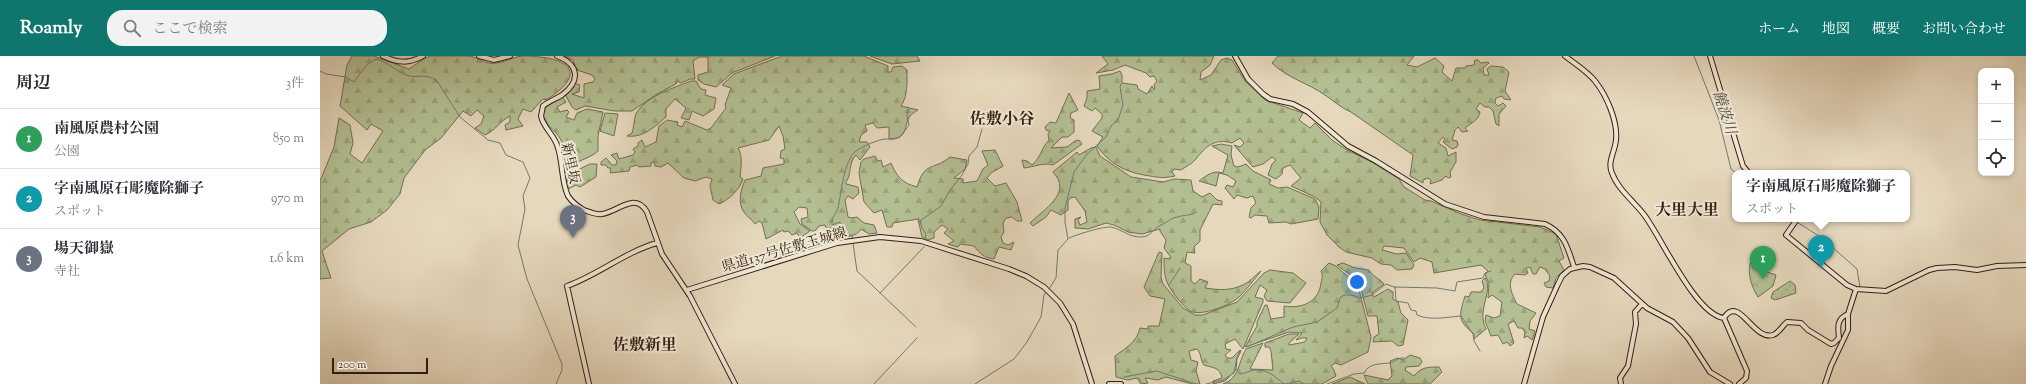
<!DOCTYPE html>
<html lang="ja">
<head>
<meta charset="utf-8">
<style>
  :root { --surface:#fff; --page:#f2f2f3; --text:#2b2b33; --muted:#7c7c81; --line:#e1e1e2; --accent:#0f766e }
  body { margin:0; font-family:"Sorts Mill Goudy","Noto Serif JP",serif; background:var(--page); color:var(--text) }
  .controls { position:absolute; right:12px; top:12px; display:grid; overflow:hidden; border-radius:8px; box-shadow:0 2px 6px #0003 }
  .controls button { width:36px; height:36px; display:grid; place-items:center; padding:0; border:0; border-bottom:1px solid var(--line); background:var(--surface); color:var(--text); font:20px sans-serif }
  .scale { position:absolute; left:12px; bottom:10px; width:96px; box-sizing:border-box; padding-left:4px; border:2px solid #331f11; border-top:0; font-size:11px; line-height:14px; white-space:nowrap; color:#331f11; -webkit-text-stroke:3px #efe6d4; paint-order:stroke }
  .you { position:absolute; left:1037px; top:226px; width:14px; height:14px; margin:-10px; border:3px solid #fff; border-radius:50%; background:#1a73e8; box-shadow:0 0 0 6px #1a73e833 }
  .badge { display:grid; place-items:center; width:26px; height:26px; border-radius:50%; background:var(--accent); color:#fff; font-size:13px; font-weight:700 }
  .pin { position:absolute; translate:-50% -33px; filter:drop-shadow(0 1px 2px #0008) }
  .pin::after { content:''; position:absolute; top:21px; width:14px; height:12px; background:inherit; clip-path:polygon(0 0,100% 0,50% 100%) }
  .popup { position:absolute; left:1412px; top:114px; width:178px; height:52px; box-sizing:border-box; display:grid; place-content:center; border-radius:8px; background:var(--surface); filter:drop-shadow(0 1px 3px #0005); font-size:13px; white-space:nowrap; color:var(--muted) }
  .popup b { font-size:15px; color:var(--text) }
  .popup::after { content:''; position:absolute; left:50%; top:100%; margin-left:-8px; border:8px solid transparent; border-top-color:var(--surface) }
  .list { margin:0; padding:0; list-style:none }
  h2 { display:flex; justify-content:space-between; align-items:center; height:52px; margin:0; padding:0 16px; font-size:17px }
  h2 small { font-size:13px; font-weight:400; color:var(--muted) }
  .list li { display:grid; grid-template-columns:26px 1fr auto; gap:12px; align-items:center; box-sizing:border-box; height:60px; padding:0 16px; border-top:1px solid var(--line) }
  .list b { display:block; font-size:15px; white-space:nowrap }
  .list p { margin:0; font-size:13px; white-space:nowrap; color:var(--muted) }
  .list em { font-size:13px; font-style:normal; color:var(--muted) }
  .icon { flex:none; width:22px; height:22px; fill:none; stroke:currentColor; stroke-width:2; stroke-linecap:round; stroke-linejoin:round }
  .map { position:relative; flex:none; width:1706px; height:328px; overflow:hidden }
  header { display:flex; align-items:center; gap:24px; box-sizing:border-box; height:56px; padding:0 20px; background:var(--accent); color:#fff }
  header strong { font-size:19px }
  nav { display:flex; gap:22px; margin-inline-start:auto; font-size:14px }
  .search { width:280px; height:36px; background:var(--page); display:flex; align-items:center; gap:10px; box-sizing:border-box; padding:0 14px; border-radius:16px; color:var(--muted); font-size:15px }
  main { display:flex }
  aside { flex:1; background:var(--surface) }
  .map>svg:first-child { display:block }
</style>
</head>
<body>
<header>
<strong>Roamly</strong>
<div class="search"><svg class="icon" aria-label="search" viewBox="0 0 24 24"><circle cx="10" cy="10" r="6"/><path d="M15 15l6 6"/></svg>ここで検索</div>
<nav><a>ホーム</a><a>地図</a><a>概要</a><a>お問い合わせ</a></nav>
</header>
<main>
<aside>
<h2>周辺<small>3件</small></h2>
<ul class="list">
<li><span class="badge" style="background:#2e9e5b">1</span><div><b>南風原農村公園</b><p>公園</p></div><em>850 m</em></li>
<li><span class="badge" style="background:#0f9aa8">2</span><div><b>字南風原石彫魔除獅子</b><p>スポット</p></div><em>970 m</em></li>
<li><span class="badge" style="background:#6b7280">3</span><div><b>場天御嶽</b><p>寺社</p></div><em>1.6 km</em></li>
</ul>
</aside>
<div class="map">
<svg width="1706" height="328" viewBox="0 0 1706 328">
  <defs>
    <pattern id="grass-dots" width="8" height="8" patternUnits="userSpaceOnUse"><rect width="8" height="8" fill="#b3bf92"/><path d="M2 2h.1M6 6h.1" fill="none" stroke="#9aa47d" stroke-width="1.8" stroke-linecap="round"/></pattern>
    <pattern id="forest-firs" width="22" height="20" patternUnits="userSpaceOnUse"><rect width="22" height="20" fill="#b3bf92"/><path d="M5 1l3.5 6h-7zM16 11l3.5 6h-7z" fill="#9aa47d"/></pattern>
    <pattern id="park-crowns" width="20" height="18" patternUnits="userSpaceOnUse"><rect width="20" height="18" fill="#b3bf92"/><path d="M2 6a3 3 0 1 1 6 0M12 15a3 3 0 1 1 6 0" fill="none" stroke="#9aa47d"/></pattern>
  </defs>
  <rect width="100%" height="100%" fill="#e6d8bd"/>
  <filter id="stains"><feTurbulence type="fractalNoise" baseFrequency=".005" numOctaves="4"/><feColorMatrix values="0 0 0 0 .2 0 0 0 0 .09 0 0 0 0 .02 0 0 0 .5 -.17"/></filter>
  <radialGradient id="worn" r=".72"><stop offset=".6" stop-color="#630" stop-opacity="0"/><stop offset="1" stop-color="#630" stop-opacity=".3"/></radialGradient>
  <path fill="url(#grass-dots)" stroke="#736f52" d="M1470,225L1475,229L1476,237L1455,244L1451,242L1453,236Z"/>
  <path fill="url(#forest-firs)" stroke="#736f52" d="M32,0H54L89,13C95,9 103,3 110,0C116,0 143,0 150,0C159,2 165,9 176,7C185,6 193,1 202,0C244,0 273,14 226,44L223,43L211,56L203,53L198,63L203,70L186,74L185,69L190,66V60C180,65 175,75 165,79L155,72L161,68L164,60L157,54L151,60L143,55L121,82L105,94L84,122L80,138L67,154L51,166L29,173L2,195L11,222L0,223V125L14,91L19,62L30,69L33,87L30,98L42,107L63,75L51,68L47,74L20,50L27,9Z
    M244,0H455L412,17L396,31L384,28L378,24V19L388,16V1H379L373,5L375,23H370L361,27L357,25L356,28L337,38L312,55H295L265,50L256,54L252,51L245,38L254,27L260,29L259,36L252,38L264,42V28L273,26L275,23L272,19L257,14L253,4Z
    M462,0H544L568,10V16H571L573,11L582,10L587,14C587,25 588,40 581,50L598,54C595,56 591,58 590,60C583,70 589,83 569,83V71L557,72L553,67L545,69L547,75L541,79L539,86H547L550,91L540,104L536,99C528,107 532,118 526,126V128L538,131L539,137L533,143L528,140L525,144L528,161L532,162L537,161L544,167L554,169L557,177L549,178L541,173C537,181 524,181 516,183L513,171L507,174L505,169L499,170L495,175H492L482,168L481,163L488,161L487,152L479,151L474,156L480,168L490,175L480,182L477,177L472,179L468,175L464,176L463,174L446,183L442,167L439,165L435,168C432,163 427,161 424,156C417,147 421,133 425,124L441,120L443,112L464,108V103L460,102L461,95L465,93L463,80L459,70L449,84L418,92C423,100 421,111 420,121L423,123C419,134 410,143 399,148L393,144L390,130L392,123L386,121L375,125L364,122L348,107L341,111L335,110L334,106L331,107V110L319,111L317,109L310,111L309,115L290,117L291,112H288L286,109H281V106L286,102L292,109H296L297,105L291,99L297,97L299,103L313,99L315,96L313,93L318,90V87L322,84L325,91L336,86L339,70L347,64L358,66L357,69L362,71L365,65L387,74L391,72L406,52L405,49L411,32L402,29L414,18Z
    M550,0H597L600,5L572,8Z
    M782,0H894L890,9L881,16L880,24L891,19L901,4L907,2L912,4L925,25L945,44L983,57L979,64L990,72L995,67L1012,84L1027,94L1050,105L1079,123L1084,131L1105,144L1111,145L1141,158L1160,164L1220,171L1236,178L1244,202L1239,205L1244,214L1236,222L1233,232L1226,231L1224,227L1229,225L1230,220L1225,213L1220,211L1216,218H1213L1210,211L1206,212L1208,217L1205,219L1195,218C1186,227 1192,238 1197,248L1216,257L1210,265L1209,273L1215,275L1212,284L1207,280L1204,282L1205,276L1202,272H1198L1194,265L1188,268L1194,287L1190,290L1187,286L1183,288L1178,279L1171,280L1165,265L1166,259L1174,262L1180,260L1182,246L1172,239L1168,242L1169,227L1165,219L1168,215L1161,209L1114,217L1112,206L1100,202L1094,206L1084,192L1064,190L1062,194L1077,198L1086,197L1094,209L1092,213L1077,214L1071,209L1061,208L1052,202L1026,196L1019,191L1007,179L1000,166L1001,146L995,141L971,130L981,122L970,109L963,112L962,118L956,123L948,119L952,108L956,104L952,101L943,108L933,111L914,89L920,91L924,87L920,82L912,87C895,82 886,90 876,103C872,108 865,111 861,114L854,113L852,116L855,120C841,123 837,121 824,119C803,115 789,107 777,90L783,81L772,75L782,62V58L775,52L772,55L764,50L767,42V35L780,33L779,20L792,18L800,15L802,19V27L817,29L818,33L827,38L832,30L834,34L835,33L834,29L837,25L834,20L830,21L826,17L805,9L793,14L776,17L788,8Z
    M958,0H1094L1087,9L1097,11L1115,2L1124,10L1122,16L1132,25L1136,12H1145L1146,10L1154,9L1155,4H1158L1161,7L1168,6L1169,7L1163,12L1164,19H1169L1167,13L1171,10L1183,11L1189,16L1185,35L1191,44L1184,43L1182,40L1176,42L1175,47L1178,50L1183,47L1186,50L1179,58V70L1176,68L1173,55L1169,51H1165L1160,47L1156,53L1160,56C1159,64 1151,67 1145,72L1148,75L1142,76L1138,71L1135,74L1132,84L1137,85L1138,89L1137,91L1132,93L1123,86L1125,83L1123,81L1118,87L1126,92L1128,100L1136,96V106L1130,116L1131,121L1128,122L1126,120L1122,124L1110,128L1111,124L1108,122L1103,124V127L1090,120L1093,99L1031,56C1021,52 1014,45 1005,39C988,27 967,22 952,7Z
    M371,25H376L381,33L386,34L385,39L396,42L394,53L383,60L372,55L369,64L361,62L366,52L355,43L346,53V61C334,71 324,82 307,80L312,77C314,71 314,61 317,56C328,39 354,32 371,25Z
    M749,37L758,54L751,57L750,62L754,64V76L748,81H742L731,92L747,91L755,85L759,84L762,88L733,109C724,106 714,111 704,112L702,104L707,105L712,109C722,100 720,94 729,84L728,78L730,75L726,74L725,71L730,66L736,67Z
    M242,41L246,46L237,51L240,56L247,54L249,56L246,61L254,64L257,57L267,53L283,56L278,80V95C273,100 260,105 252,108L243,102C242,97 244,91 242,86C238,76 227,71 223,60L226,50Z
    M285,57L298,58L294,80L280,75Z
    M901,88L912,90L911,99L914,110L918,111L926,108L933,115L951,124L949,128L958,132L967,131L995,143L999,151L998,163L971,168L966,166L949,167L947,160L935,159L931,162L929,161L931,152L936,147L933,140L927,142L917,139L914,143L905,132L907,129L913,131L916,125L907,119L899,117L896,130L879,125C887,119 893,114 903,117L908,99L892,90Z
    M776,91L780,100L811,121L843,126L854,123L871,124L873,135L882,141L890,137L897,144L902,145V149L893,148L880,174V185L874,191L875,197L867,196L865,207L871,210V225L875,228L880,223L888,226L885,232C899,234 910,235 923,229C930,226 935,219 941,215C934,224 927,233 919,241C911,249 881,261 870,255C865,252 861,246 857,242C845,226 844,222 844,202L850,203V200L844,192L846,184L840,175V173L822,178L808,176L794,169L786,167L768,173L755,172V163L761,161L758,164L760,169L767,166L765,155L755,141L750,142L748,145V154L741,159L731,154L726,161L713,170L710,167C724,153 753,137 733,116L757,96L759,99L771,92Z
    M675,94L683,110L671,117L667,122L675,130L686,127L697,146L702,165H697L692,161L686,162L683,167L684,176L681,181L683,187L688,189L694,186L691,194L679,191L674,203C665,202 660,198 654,190L640,188L638,191L628,188L634,185L624,177L628,173L622,169L614,176V182L608,184L602,181L598,163L573,167L572,171H567L562,154L554,157L544,146L539,117L541,106L544,103L555,100L558,105L561,104L563,111L571,107C577,121 582,127 597,131C605,104 614,115 630,101L647,104L645,113L634,122L643,123V127L657,125L663,113L668,109L662,95Z
    M270,108H277L276,121L260,131L256,129L248,133L245,120Z
    M839,196L842,197L841,221L843,228L863,252L875,259H883L917,246L944,217L950,214L973,217L986,227L970,247L947,245L944,240L947,234L940,229L935,241L943,243V246L923,293L915,283L905,288L906,293L911,294L905,299L907,302H912L920,294L921,295L917,303L916,314L905,325L893,328V325L902,322C900,311 893,312 884,309C880,304 882,298 877,293L869,295L871,304L878,306L876,315L880,328H872L846,321L838,324L825,322L828,327L821,328L817,322L808,324L796,321L795,300C806,292 817,286 820,272L828,273V270H839L845,243L830,240L824,231Z
    M1009,207L1016,210L1038,230L1051,281L1048,296L1021,309L1015,307L1011,310L1014,314L1016,320L1002,328H903C920,322 918,306 926,293L943,287L930,313L953,314L951,295L949,291H945V287L969,278H979L969,287V289L985,286L987,282H982L976,284L982,277L969,276L925,291L937,270V266L945,249H947L951,263L964,261V250C982,253 999,246 1001,227C1002,223 1003,219 1001,215Z
    M1023,207L1035,212L1049,214C1053,221 1059,222 1064,228L1052,237L1054,241L1068,233L1073,236V243L1078,246L1081,257L1088,264L1083,289L1078,290L1072,285L1053,286L1054,281L1059,278L1057,260H1048L1040,229L1047,225L1037,224L1017,209Z
    M1165,222C1174,234 1156,255 1166,273L1154,283V278C1137,264 1139,260 1145,240L1149,241L1151,236C1158,235 1161,239 1164,231L1162,225Z
    M1090,299L1100,302L1102,306L1099,310L1086,311L1085,314L1094,320C1101,311 1108,311 1119,311L1122,316L1110,328H1048L1044,319L1068,324L1072,320L1070,305L1078,302L1083,304Z
    M1030,321L1045,328H1012Z"/>
  <path fill="url(#park-crowns)" stroke="#736f52" d="M1434,202L1439,207H1444V215L1456,219L1453,230L1438,241C1432,232 1424,211 1434,202Z"/>
  <g fill="none" stroke-linecap="round" stroke-linejoin="round">
    <path stroke="#6e7b73" stroke-width="1" d="M1374,0L1399,64L1411,113L1416,117
      M0,15L6,18L26,21L34,26C41,17 45,7 57,3C68,6 76,15 86,19C96,23 105,16 117,25L140,61L168,84L180,87L186,99L203,106L210,122L203,140L205,153L198,189L207,223L242,308V314L236,328
      M1465,163L1472,165
      M1477,166L1502,182L1537,213L1540,231
      M605,182L606,178L602,172L600,165L621,150L630,134L642,119L648,108L649,100L657,91L662,73
      M749,182C755,179 784,170 791,171C801,173 809,181 820,181C832,181 832,173 841,169C846,167 851,162 857,161C863,159 868,160 875,157
      M533,184L532,179L522,180L520,166L512,169C511,161 516,159 518,152C521,139 524,103 536,95C543,90 557,84 565,83C570,83 574,84 580,81L589,69L587,59L588,54
      M533,187L537,215L596,271
      M849,229L860,212
      M1075,231L1076,245L1088,247L1091,254L1096,255L1097,259C1111,265 1127,261 1141,260L1153,278L1154,285L1160,295
      M729,233L736,222L738,194L748,183L745,166V152L754,116L767,98L786,81L791,70L798,64L803,49L800,31L801,28
      M560,237L604,191
      M927,291L973,271L997,266L1017,252L1020,242L1024,239H1032L1040,242L1045,241L1052,239L1066,228L1074,231L1117,232L1135,235L1137,226L1163,222L1165,217L1171,215
      M919,318C925,318 928,315 934,314C948,313 954,320 964,328
      M804,321L837,315L876,328
      M554,328L597,282
      M655,328L694,303L707,286L721,261L724,239L727,235
      M886,328L903,324L914,317L917,301L921,294
      M966,328L979,325L984,328
      M1007,328L1034,318L1044,317C1049,307 1060,308 1070,307C1075,306 1078,301 1084,302"/>
    <g stroke="#331f11" stroke-width="6">
      <path id="secondary" d="M63,0C77,7 89,8 103,0
        M159,0L174,4L190,0
        M237,0C259,8 261,25 242,39C236,43 229,45 223,50L221,60C223,72 235,79 238,92C243,107 241,125 248,140C252,146 257,150 264,154C269,156 276,159 282,158C298,156 315,135 327,156L342,198L370,240L415,328
        M915,0L928,23L943,38L950,43L973,48L988,56L1028,90L1056,105L1125,148L1164,161L1225,168C1245,177 1248,193 1254,211
        M1245,0C1255,8 1267,15 1275,25C1287,40 1298,66 1296,84C1295,96 1287,106 1292,117C1298,134 1315,146 1325,160C1342,183 1376,259 1404,262
        M1390,0L1423,110L1429,117
        M1473,163L1475,166L1466,179L1527,229L1536,233
        M367,234L517,187L560,181L601,185L689,213L706,220L724,231L740,247L753,268L772,328
        M1404,262C1419,238 1433,285 1453,279C1459,277 1462,270 1467,266L1481,267L1488,274L1511,288L1514,287L1519,282C1518,272 1516,263 1528,258L1536,233L1566,235L1609,214L1617,212L1635,211L1657,214L1677,210L1706,209
        M1404,262L1427,315L1426,322L1419,328
        M269,328L247,230C278,219 305,196 337,187
        M789,328H801
        M1204,328L1223,261L1238,228L1242,220L1250,213L1263,210L1270,211L1294,222L1327,252L1353,266L1368,282L1390,316L1410,328
        M1301,328L1300,322L1308,310L1316,268L1315,256L1322,248
        M1505,328L1511,310L1528,274V258"/>
    </g>
    <use href="#secondary" stroke="#efe6d4" stroke-width="4"/>
  </g>
  <g text-anchor="middle" stroke-width="4" stroke-linejoin="round" paint-order="stroke">
    <g font-size="14" fill="#331f11" stroke="#efe6d4">
      <text transform="translate(251 107) rotate(77)" y="5">新里坂</text>
      <text transform="translate(464 193) rotate(-16)" y="5">県道137号佐敷玉城線</text>
    </g>
    <g font-size="15" font-style="italic" fill="#514d42" stroke="#efe6d4">
      <text transform="translate(1405 56) rotate(72)" y="5">饒波川</text>
    </g>
    <g font-size="16" font-weight="bold" fill="#331f11" stroke="#efe6d4">
      <text x="682" y="68">佐敷小谷</text>
      <text x="1367" y="159">大里大里</text>
      <text x="325" y="294">佐敷新里</text>
    </g>
  </g>
  <rect width="100%" height="100%" filter="url(#stains)"/>
  <rect width="100%" height="100%" fill="url(#worn)"/>
</svg>
<div class="controls">
<button>+</button>
<button>−</button>
<button><svg class="icon" aria-label="locate" viewBox="0 0 24 24"><circle cx="12" cy="12" r="6"/><path d="M12 2v4M12 18v4M2 12h4M18 12h4"/></svg></button>
</div>
<div class="scale">200 m</div>
<div class="you"></div>
<div class="pin badge" style="left:1443px;top:223px;background:#2e9e5b">1</div>
<div class="pin badge" style="left:1501px;top:212px;background:#0f9aa8">2</div>
<div class="popup"><b>字南風原石彫魔除獅子</b>スポット</div>
<div class="pin badge" style="left:253px;top:182px;background:#6b7280">3</div>
</div>
</main>
</body>
</html>
